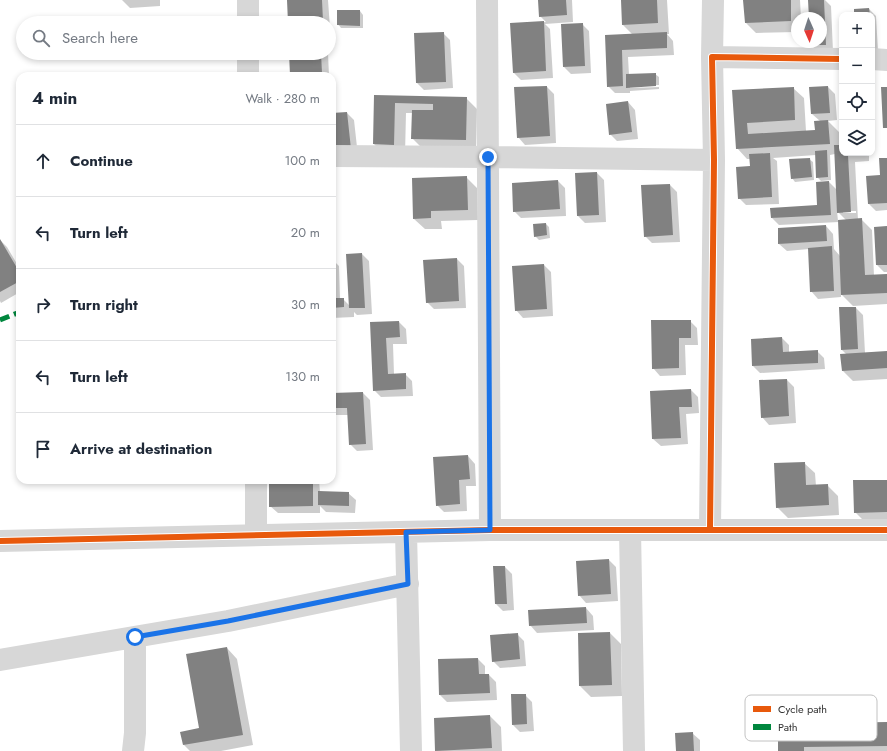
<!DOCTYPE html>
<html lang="en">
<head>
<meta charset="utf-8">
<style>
  :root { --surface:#fff; --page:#f6f6f7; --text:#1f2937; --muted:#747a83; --line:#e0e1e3 }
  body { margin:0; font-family:Jost,sans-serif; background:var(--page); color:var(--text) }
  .controls { position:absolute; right:12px; top:12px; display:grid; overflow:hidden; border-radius:8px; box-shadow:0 2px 6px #0003 }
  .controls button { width:36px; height:36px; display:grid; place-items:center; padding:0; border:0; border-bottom:1px solid var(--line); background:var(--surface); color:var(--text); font:20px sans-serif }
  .compass { position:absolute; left:791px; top:12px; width:36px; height:36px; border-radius:50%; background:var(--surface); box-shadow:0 2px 6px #0003; rotate:177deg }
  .stop { position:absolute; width:12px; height:12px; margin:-9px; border:3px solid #1a73e8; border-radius:50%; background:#fff }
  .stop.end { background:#1a73e8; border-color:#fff; box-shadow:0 1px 4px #0008 }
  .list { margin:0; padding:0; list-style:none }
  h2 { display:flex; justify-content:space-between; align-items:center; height:52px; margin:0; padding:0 16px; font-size:17px }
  h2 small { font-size:13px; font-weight:400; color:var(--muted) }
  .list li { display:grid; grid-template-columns:26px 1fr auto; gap:12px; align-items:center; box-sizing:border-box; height:72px; padding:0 16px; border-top:1px solid var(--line) }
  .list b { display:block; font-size:15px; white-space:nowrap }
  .list em { font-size:13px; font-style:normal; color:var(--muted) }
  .icon { flex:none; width:22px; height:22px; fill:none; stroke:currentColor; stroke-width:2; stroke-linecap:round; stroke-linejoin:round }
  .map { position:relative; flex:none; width:887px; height:751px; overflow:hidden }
  .search { position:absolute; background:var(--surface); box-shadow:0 2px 6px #0003; left:16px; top:16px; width:320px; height:44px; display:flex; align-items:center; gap:10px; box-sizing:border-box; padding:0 14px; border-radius:22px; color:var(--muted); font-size:15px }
  .panel { position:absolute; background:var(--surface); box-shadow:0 2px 6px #0003; left:16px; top:72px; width:320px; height:412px; border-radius:12px }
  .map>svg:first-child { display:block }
</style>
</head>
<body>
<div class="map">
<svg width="887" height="751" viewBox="0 0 887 751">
  <rect width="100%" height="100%" fill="#fff"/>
  <path fill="#0003" fill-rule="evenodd" d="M122,0H160V6L130,8Z
    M288,0H328L330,28L329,23H289Z
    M539,0H572L573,22L545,24L550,29L553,78L521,80L514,73L511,24L546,22L540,16Z
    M622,0H667L669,34H667L673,41L674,55L628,57L629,75L655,74L659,77V85L630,86V88L659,87V89L630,91V93H615L608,86L606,36L633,35L623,25Z
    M744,0H800L801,18H797V32L756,33L746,23Z
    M809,0H825L831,6L833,51L818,52L811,45V42H821V18H810Z
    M869,9L876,16L878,51H872V15H855Z
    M360,11L363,15V28H341L338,24Z
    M582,24L589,31L591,73L571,74L564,67Z
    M443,33L450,40L453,88L424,90L417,83Z
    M290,53H328L329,76H293L291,74Z
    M547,87L554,94L556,143L525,145L518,137Z
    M828,87L835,94L837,120L828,121L839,132L840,146H842V153H869V161L855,162L858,220L861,219L872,230L874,276L887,275V304L853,306L841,294V297L818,299L811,291L809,249L787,251L779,244L826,226L833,234L834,249L840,256L839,222L779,225L772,218L818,206L829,182L837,190L835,154L830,155L831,180L821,181L817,177L816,155L773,158L777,161L779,204L746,205L739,198L751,167V159H747L737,148L733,91L793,88L804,98L806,131H816L820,121L812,114ZM837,211L846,220L838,221ZM843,211H856V213H843Z
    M375,96L466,98L477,109L476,150L423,149L412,138L413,113H406L405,155H384L374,144Z
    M628,102L635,110L638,139L617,141L610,134Z
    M347,113L354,120L358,156L336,158L332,114Z
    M809,159L813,162L814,180L795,182L792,178Z
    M887,159V210L876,211L869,204Z
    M597,173L604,180L606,222L585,223L578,216Z
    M466,177L477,188L478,220L441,221L442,229H425L414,219Z
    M558,181L565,188L566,216L521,218L514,211Z
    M670,185L677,192L680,242L652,243L645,236Z
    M332,194L333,195L336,239H332Z
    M546,224L549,227L550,238L539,240L535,236Z
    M887,227V272H884L877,265Z
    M0,240L7,247L20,269V292L1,303L0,301Z
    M362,254L369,261L372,314L357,315L354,312V317L332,318V259L339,266L340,299H343L349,305Z
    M457,259L464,266L466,308L434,309L427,302Z
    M544,265L551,272L553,316L523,318L516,310Z
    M856,308L863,315L865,353L887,352V379L853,381L843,371L846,354L842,350Z
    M690,321L697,328L698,345H685L686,375L660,376L653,368Z
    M399,322L406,329L407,344H393L394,374H405L412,381L413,396L381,397L374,390L371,323Z
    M782,338L789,345V352L817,351L824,358L825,369L760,373L753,366Z
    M787,380L794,387L796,423L769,425L762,417Z
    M691,390L698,397L699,413L686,414L688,444L661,446L653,439Z
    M363,393L370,400L373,450L357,451L350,444L348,415H333L332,414V394Z
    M468,456L475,464L476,486H466L467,511L444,512L437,505Z
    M804,463L815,473L816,486L827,485L838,496L839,515L788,518L777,507Z
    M270,480H319L320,492L348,493L356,500L355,513L326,512L320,506V513H278L270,506Z
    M887,481V523H866L855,512Z
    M609,560L616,567L618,601L586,603L579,595Z
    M505,567L512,574L514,610L503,611L496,604Z
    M586,608L593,616L594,630L537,633L530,625L529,611Z
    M610,633L621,644L622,696L591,697L580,686Z
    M517,634L524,641L526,666L500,668L493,661Z
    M227,648L237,659L253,745L221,751H190L184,745L181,733L201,729Z
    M478,659L485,666V675H489L496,682L497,700L447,702L440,695Z
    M525,695L532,702L534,731L520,732L513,725Z
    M490,716L501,727L502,751H436Z
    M887,723V751H779Z
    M692,733L700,740V751H677Z"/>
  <path fill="#818181" d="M287,0H322L323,21L288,23Z
    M538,0H566L567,15L539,17Z
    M621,0H657L658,23L622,25Z
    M743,0H791V21L745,23Z
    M808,0H824L826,45H810V42H821V18H809Z
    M869,8L870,15H854V9Z
    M337,10H360V26L337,25Z
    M544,21L546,71L513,73L510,23Z
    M583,23L585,66L563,67L561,24Z
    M444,32L446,82L416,83L414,33Z
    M667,32V48L622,50L623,86L607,87L605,35Z
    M289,53H321L322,73L290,75Z
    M656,73V86L626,88V74Z
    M547,86L550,136L517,138L514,87Z
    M828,86L830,113L811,114L809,87Z
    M794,87L795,120L747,123L748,134L815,130L814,121L828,120L830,144L736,149L732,90Z
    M881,87H887V128H883Z
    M374,95L467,97L466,140L411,139L412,110H433V104L395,103L394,145L373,144Z
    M628,101L632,132L609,135L606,104Z
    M347,112L351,149L332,151V113Z
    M834,145H842V153H862V154L848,155L851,212L837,213Z
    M827,150L828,177L816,178L815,151Z
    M770,153L772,197L738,199L736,167L750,166L749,154Z
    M810,158L812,177L791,179L789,159Z
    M879,158H887V203L868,204L866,176L880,175Z
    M597,172L599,215L577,216L575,173Z
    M467,176L468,210L431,211V218L413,219L412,178Z
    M558,180L560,209L513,212L512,183Z
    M829,181L831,215L771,218L770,208L817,205L816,182Z
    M670,184L673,235L644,237L641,185Z
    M862,218L865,275L887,274V293L841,295L838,220Z
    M546,223L547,235L534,237L533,224Z
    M826,225L827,241L778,244V228Z
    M887,226V265H876L874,227Z
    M0,239L20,273V281L0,292Z
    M832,246L834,291L810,292L808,248Z
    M362,253L365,308H349L346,254Z
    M457,258L459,301L426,303L423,260Z
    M544,264L547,309L515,311L512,266Z
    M332,298H344V307L332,308Z
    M839,307H856L858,349L841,350Z
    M651,320H691V338H679V368L652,369Z
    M399,321L400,337L386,338L388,374L406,373V389L373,391L370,322Z
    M782,337L783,352L818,350V363L752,366L751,339Z
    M887,351V368L842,371L840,354Z
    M787,379L789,416L761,418L759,380Z
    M691,389L692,407H679L681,438L652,439L650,391Z
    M363,392L366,444L349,445L347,408H332V393Z
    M468,455L470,479L459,480L460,504L436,506L433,457Z
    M805,462L806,485L828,484L829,505L776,508L774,463Z
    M269,480H313V506L269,507Z
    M853,480H887V512L854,513Z
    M318,491L349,492V506L318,505Z
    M609,559L611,594L578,596L576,561Z
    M493,566H505L507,604H495Z
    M586,607L587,623L529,626L528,610Z
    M610,632L612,685L579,686L578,633Z
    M518,633L520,659L492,662L490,635Z
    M227,647L243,735L183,745L180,732L199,728L186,654Z
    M478,658L479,674H489L490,693L439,695L438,659Z
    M511,694H526L527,724L512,725Z
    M490,715L492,748L435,751L434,718Z
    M887,722V746L804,747V751H778V724Z
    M693,732L694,751H676L675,733Z"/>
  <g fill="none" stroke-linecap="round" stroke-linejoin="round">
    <path stroke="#d7d7d7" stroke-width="22" d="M248,0V23
      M487,0L490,530
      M248,53V76
      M712,57L713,0
      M872,59L887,60
      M332,156L488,157L714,160
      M256,480V535
      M710,529L714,160L712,57L842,59
      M630,530L634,751
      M406,532L411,751
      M0,541L490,530H887
      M0,660L228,621L408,584
      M133,751L135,733V637"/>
    <path stroke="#00873e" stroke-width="5" stroke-dasharray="10 5" stroke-linecap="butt" d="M0,320L20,312"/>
    <g stroke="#fff" stroke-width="8">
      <path id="cycleway" d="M710,529L714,160L712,57L842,59
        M0,541L490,530H887"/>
    </g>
    <use href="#cycleway" stroke="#e8590c" stroke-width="6"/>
  </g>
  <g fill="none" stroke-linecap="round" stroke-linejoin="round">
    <path stroke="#1a73e8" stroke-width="5" d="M135,637L228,621L408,584L406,532L490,530L488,157"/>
  </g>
  <rect x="745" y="695" width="132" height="46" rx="6" fill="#fff" stroke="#c2c2c2" stroke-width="1"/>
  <rect x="753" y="706" width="18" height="6" fill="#e8590c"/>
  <rect x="753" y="724" width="18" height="6" fill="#00873e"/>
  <g font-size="11" fill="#333">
    <text x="778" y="713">Cycle path</text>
    <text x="778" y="731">Path</text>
  </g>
</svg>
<div class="controls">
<button>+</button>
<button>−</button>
<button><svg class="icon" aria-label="locate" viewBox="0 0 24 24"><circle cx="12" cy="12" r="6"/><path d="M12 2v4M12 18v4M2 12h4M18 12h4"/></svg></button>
<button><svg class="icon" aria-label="layers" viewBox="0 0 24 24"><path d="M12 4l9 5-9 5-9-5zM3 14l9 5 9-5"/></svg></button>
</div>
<svg class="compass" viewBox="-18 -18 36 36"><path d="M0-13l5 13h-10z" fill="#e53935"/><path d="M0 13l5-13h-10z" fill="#747a83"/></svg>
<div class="stop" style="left:135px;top:637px"></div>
<div class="stop end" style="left:488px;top:157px"></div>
<div class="search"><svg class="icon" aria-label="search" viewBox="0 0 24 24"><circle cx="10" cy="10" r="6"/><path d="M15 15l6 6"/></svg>Search here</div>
<section class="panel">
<h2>4 min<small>Walk · 280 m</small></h2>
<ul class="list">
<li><svg class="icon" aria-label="ahead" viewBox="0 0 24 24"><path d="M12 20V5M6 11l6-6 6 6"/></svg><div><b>Continue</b></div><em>100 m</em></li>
<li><svg class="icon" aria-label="left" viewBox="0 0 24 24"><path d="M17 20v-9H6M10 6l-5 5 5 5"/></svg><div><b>Turn left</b></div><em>20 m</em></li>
<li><svg class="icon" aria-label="right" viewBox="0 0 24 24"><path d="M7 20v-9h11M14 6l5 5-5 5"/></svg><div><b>Turn right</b></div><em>30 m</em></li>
<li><svg class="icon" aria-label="left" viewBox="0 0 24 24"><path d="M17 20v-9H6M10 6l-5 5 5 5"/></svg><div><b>Turn left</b></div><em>130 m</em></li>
<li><svg class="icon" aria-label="arrive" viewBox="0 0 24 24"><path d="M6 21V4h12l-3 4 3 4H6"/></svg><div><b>Arrive at destination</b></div></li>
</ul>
</section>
</div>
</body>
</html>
